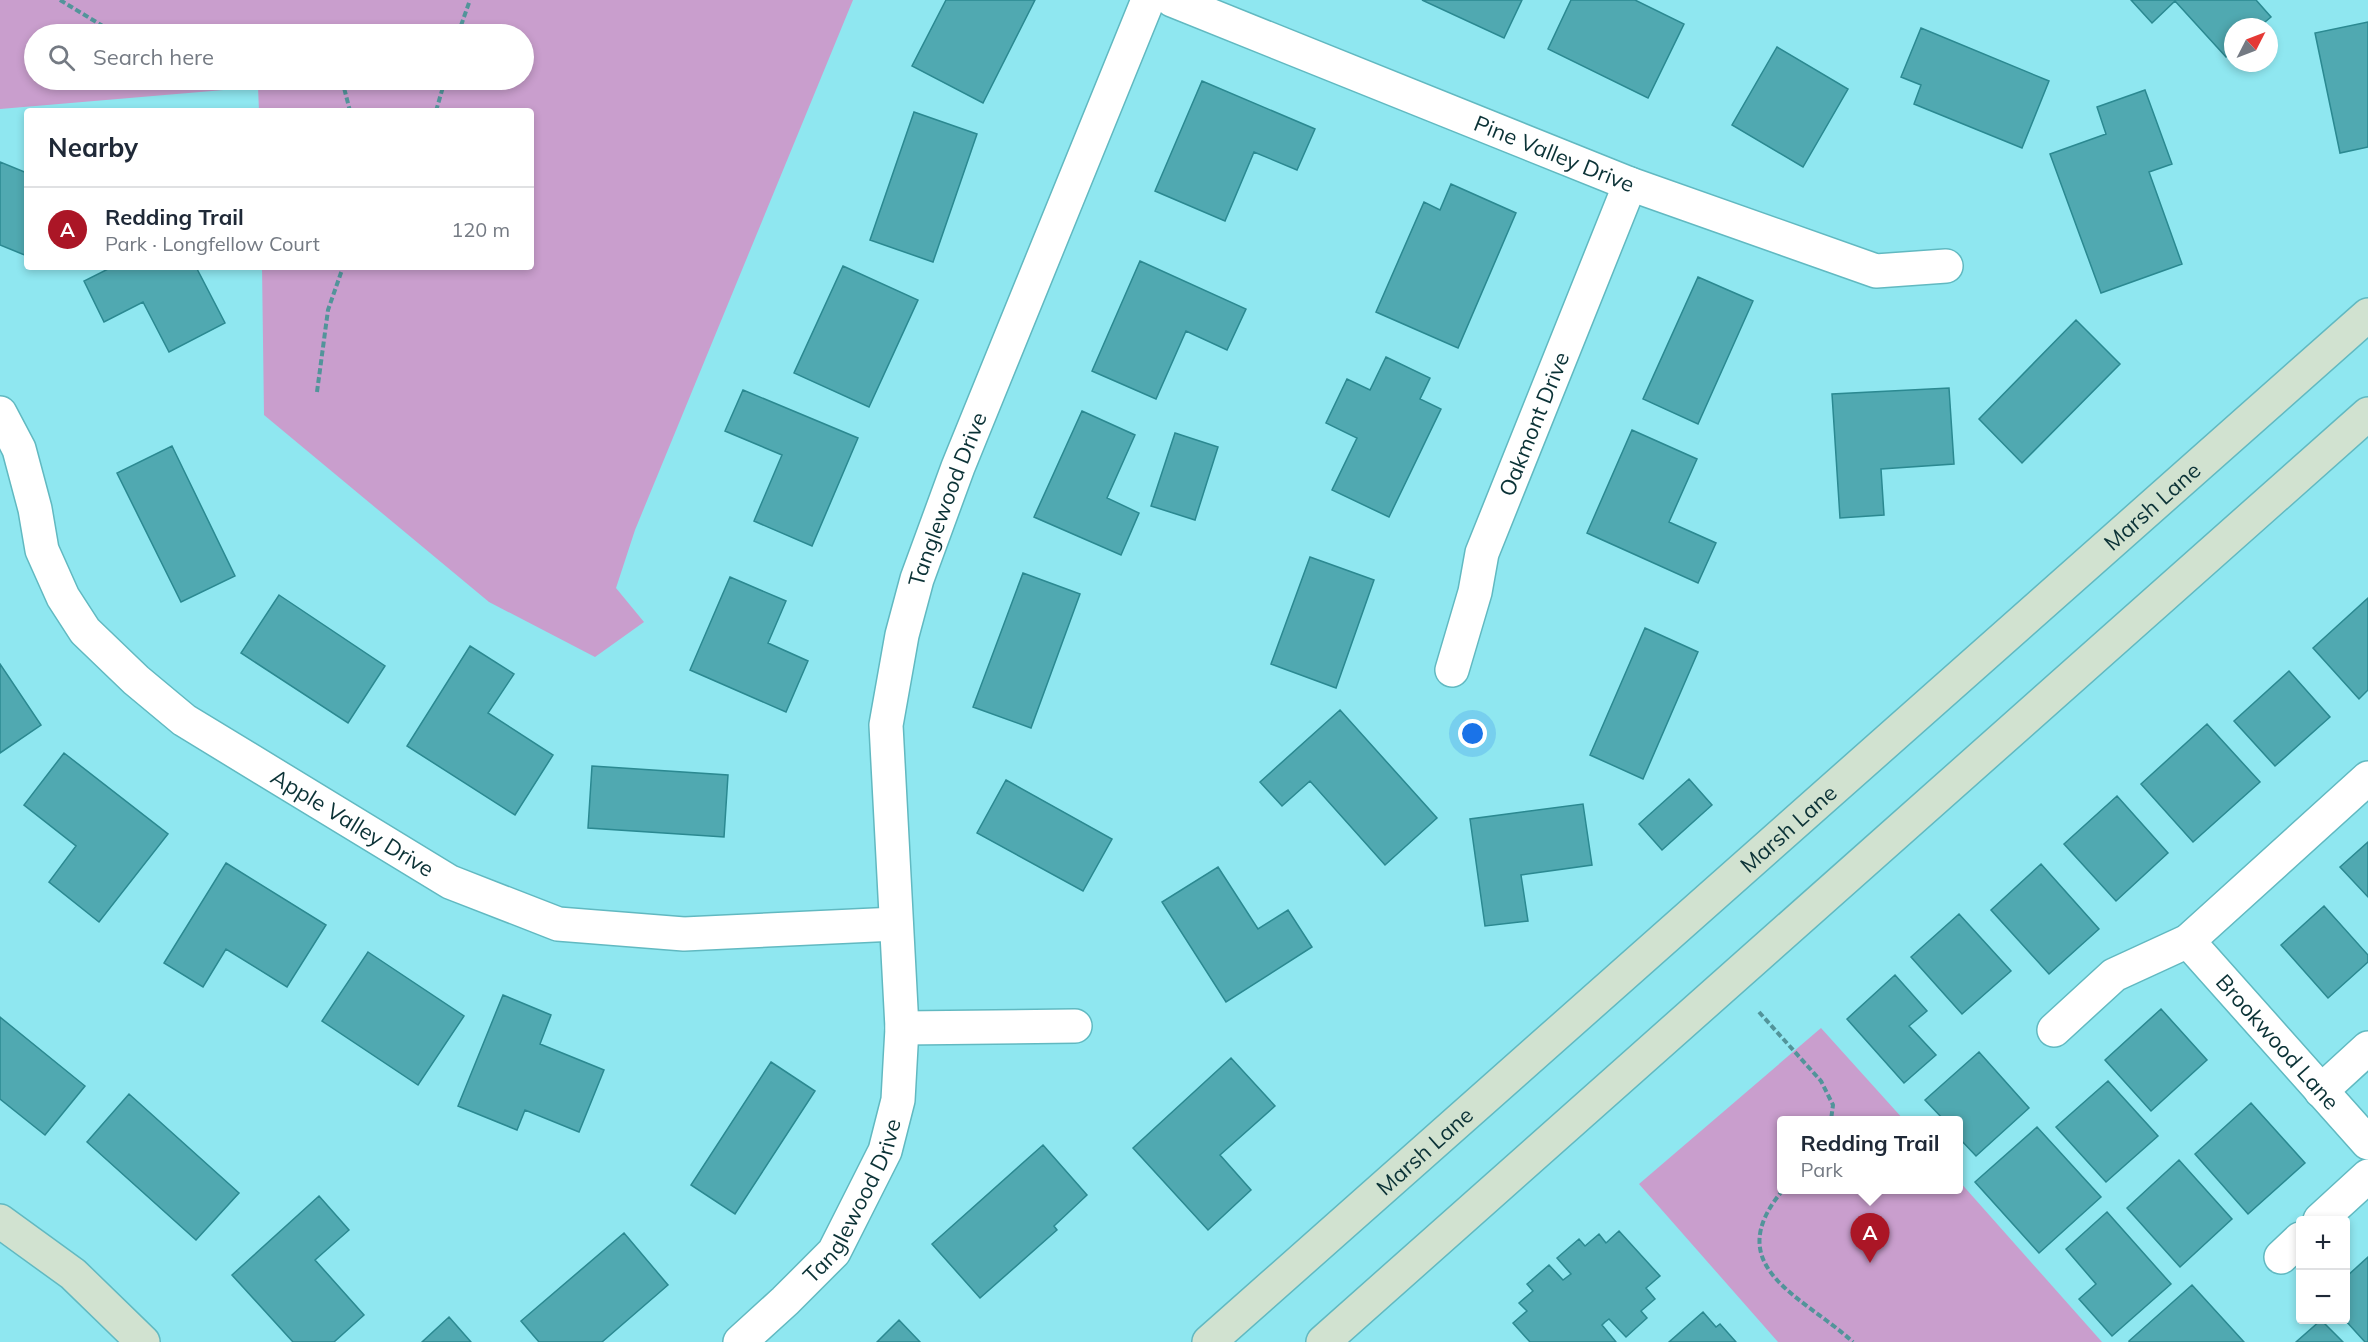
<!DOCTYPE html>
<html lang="en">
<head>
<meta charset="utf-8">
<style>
  :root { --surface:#fff; --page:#f6f6f7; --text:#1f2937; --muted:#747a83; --line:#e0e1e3; --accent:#ab1626 }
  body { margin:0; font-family:Mulish,sans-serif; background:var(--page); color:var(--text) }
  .controls { position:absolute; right:18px; bottom:18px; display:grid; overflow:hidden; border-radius:6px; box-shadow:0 3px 9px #0003 }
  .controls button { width:54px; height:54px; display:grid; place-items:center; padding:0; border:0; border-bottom:2px solid var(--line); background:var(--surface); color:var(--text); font:30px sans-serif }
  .compass { position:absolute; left:2224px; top:18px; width:54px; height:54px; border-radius:50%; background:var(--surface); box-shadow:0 3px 9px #0003; rotate:48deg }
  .you { position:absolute; left:1473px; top:734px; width:21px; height:21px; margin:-15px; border:4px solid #fff; border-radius:50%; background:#1a73e8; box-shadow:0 0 0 9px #1a73e833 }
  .badge { display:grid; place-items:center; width:39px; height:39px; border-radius:50%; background:var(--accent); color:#fff; font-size:20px; font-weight:700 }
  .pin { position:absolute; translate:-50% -50px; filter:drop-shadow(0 2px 3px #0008) }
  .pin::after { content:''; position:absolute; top:32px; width:21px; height:18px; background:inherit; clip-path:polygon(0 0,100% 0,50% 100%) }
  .popup { position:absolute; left:1777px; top:1116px; width:186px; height:78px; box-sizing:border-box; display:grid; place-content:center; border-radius:6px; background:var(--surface); filter:drop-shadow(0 2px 4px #0005); font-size:20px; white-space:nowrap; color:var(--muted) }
  .popup b { font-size:22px; color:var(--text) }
  .popup::after { content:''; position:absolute; left:50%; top:100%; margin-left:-12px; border:12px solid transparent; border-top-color:var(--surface) }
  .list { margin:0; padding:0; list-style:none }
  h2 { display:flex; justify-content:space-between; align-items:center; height:78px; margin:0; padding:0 24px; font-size:26px }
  h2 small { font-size:20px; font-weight:400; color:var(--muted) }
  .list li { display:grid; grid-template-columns:39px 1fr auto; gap:18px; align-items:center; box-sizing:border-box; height:84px; padding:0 24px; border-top:2px solid var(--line) }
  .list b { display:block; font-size:22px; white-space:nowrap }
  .list p { margin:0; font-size:20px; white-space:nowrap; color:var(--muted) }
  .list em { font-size:20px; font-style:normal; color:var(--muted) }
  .icon { flex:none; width:33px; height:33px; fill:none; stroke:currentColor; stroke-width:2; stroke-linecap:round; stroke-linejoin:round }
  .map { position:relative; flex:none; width:2368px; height:1342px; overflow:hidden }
  .search { position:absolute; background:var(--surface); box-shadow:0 3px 9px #0003; left:24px; top:24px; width:510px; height:66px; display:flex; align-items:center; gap:15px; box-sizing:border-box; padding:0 21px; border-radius:33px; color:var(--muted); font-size:22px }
  .panel { position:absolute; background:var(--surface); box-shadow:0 3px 9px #0003; left:24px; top:108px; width:510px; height:162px; border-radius:6px }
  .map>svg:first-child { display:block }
</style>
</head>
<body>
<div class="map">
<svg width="2368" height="1342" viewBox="0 0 2368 1342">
  <rect width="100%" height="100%" fill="#8fe7f0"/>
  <path fill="#c99ecd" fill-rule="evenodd" d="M0,0H853L635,530L616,588L644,622L595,657L489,602L264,415L262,267H531V111H259L258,87L0,109ZM34,34H524V80H34Z
    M1821,1028L1904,1120H1782V1190H1958L1959,1181L2102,1342H1778L1639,1184Z"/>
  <path fill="#50a9b1" stroke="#2b8991" stroke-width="1.5" d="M946,0H1035L983,103L912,66Z
    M1422,0H1522L1504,38Z
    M1571,0H1635L1684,24L1648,98L1548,49Z
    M2131,0H2256L2271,17L2259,27H2233V51L2226,57L2175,1L2152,23Z
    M2368,22V147L2340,153L2315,33Z
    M1921,28L2049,81L2022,148L1914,104L1921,85L1901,77Z
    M1777,47L1848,89L1803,167L1732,125Z
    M1202,81L1315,129L1297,170L1254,152L1225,221L1155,191Z
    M2145,90L2172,164L2149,172L2182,264L2101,293L2050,154L2106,134L2097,107Z
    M914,112L977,134L933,262L870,240Z
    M0,162L27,173V256L0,245Z
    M1451,184L1516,213L1458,348L1376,312L1424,202L1440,210Z
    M1140,261L1246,309L1227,350L1186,331L1156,399L1092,371Z
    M843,266L918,300L869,407L794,373Z
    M112,267H196L225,323L169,352L143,302L104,322L84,281Z
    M1698,277L1753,301L1698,424L1643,399Z
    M2076,320L2120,364L2022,463L1979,419Z
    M1386,357L1430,378L1420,399L1441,409L1389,517L1332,490L1357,438L1326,423L1347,379L1370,390Z
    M1949,388L1954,464L1881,469L1884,515L1840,518L1832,394Z
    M743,390L858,438L812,546L754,521L782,455L725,431Z
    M1082,411L1135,435L1107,498L1139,513L1121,555L1034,517Z
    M1632,430L1697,459L1669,522L1716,543L1698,583L1587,533Z
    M1175,433L1218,447L1195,520L1151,506Z
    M172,446L235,576L181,602L117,473Z
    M1310,557L1374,580L1336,688L1271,664Z
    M1023,573L1080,594L1031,728L973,707Z
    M730,577L786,601L768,643L808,661L786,712L690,670Z
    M279,595L385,666L348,723L241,653Z
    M2368,598V690L2359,699L2313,648Z
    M1645,628L1698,652L1643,779L1590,755Z
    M470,646L514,674L488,713L553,755L515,815L407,746Z
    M0,664L41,725L0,753Z
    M2289,671L2330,717L2275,766L2234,721Z
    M1340,710L1437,818L1385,865L1310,781L1282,806L1260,782Z
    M2207,724L2260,782L2193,842L2141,784Z
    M64,753L168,834L99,922L49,882L76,846L24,805Z
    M592,766L728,775L724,837L588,828Z
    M1689,779L1712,805L1662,850L1639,824Z
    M1006,780L1112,839L1083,891L977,833Z
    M2117,796L2168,853L2116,901L2064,844Z
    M1583,804L1592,865L1521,875L1528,921L1485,926L1470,819Z
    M2368,842V897L2340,867Z
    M226,863L326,925L287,987L226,949L203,987L164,963Z
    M2041,864L2099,929L2049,974L1991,910Z
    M1218,867L1258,929L1288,910L1312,947L1226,1002L1162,902Z
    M2324,906L2368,955V962L2328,998L2281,945Z
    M1959,914L2011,971L1962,1014L1911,957Z
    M368,952L464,1016L418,1085L322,1021Z
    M1895,975L1927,1011L1909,1026L1936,1055L1904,1083L1847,1019Z
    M503,995L551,1015L540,1044L604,1070L579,1132L525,1110L517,1130L458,1106Z
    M2161,1009L2207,1060L2151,1111L2105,1060Z
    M0,1017L85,1086L45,1135L0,1099Z
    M1979,1052L2029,1108L1976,1156L1958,1137V1120H1944L1925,1100Z
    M1231,1058L1275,1106L1220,1155L1251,1190L1208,1230L1133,1148Z
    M771,1062L815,1091L735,1214L691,1185Z
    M2108,1081L2158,1136L2106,1182L2056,1127Z
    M129,1094L239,1193L196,1240L87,1142Z
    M2251,1103L2305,1163L2248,1214L2195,1154Z
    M2037,1127L2101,1197L2039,1253L1975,1182Z
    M1043,1145L1087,1195L1054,1226L1057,1230L980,1298L932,1244Z
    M2179,1160L2232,1219L2180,1267L2127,1208Z
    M319,1196L349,1230L315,1260L364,1315L334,1342H293L232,1275Z
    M2107,1212L2171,1284L2112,1336L2079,1299L2096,1284L2066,1249Z
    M1619,1231L1660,1276L1646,1288L1655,1299L1641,1311L1647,1318L1626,1337L1609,1319L1605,1322L1602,1325L1616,1342H1530L1513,1323L1527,1311L1519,1303L1533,1291L1527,1284L1549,1265L1563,1280L1571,1274L1557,1258L1579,1239L1585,1246L1599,1234L1606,1243Z
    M624,1233L668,1285L602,1342H539L521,1321Z
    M2368,1257V1342H2365L2345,1320L2346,1277Z
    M2192,1285L2244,1342H2129V1341Z
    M1703,1312L1716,1327L1720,1324L1736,1342H1669Z
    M449,1317L471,1342H422Z
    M899,1320L920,1342H877Z
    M2321,1320L2343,1342H2296Z"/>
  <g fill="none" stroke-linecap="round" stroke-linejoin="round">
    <g stroke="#61b9c1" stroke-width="36">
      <g id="street">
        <path id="s1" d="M1172,0L1630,184L1876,271L1946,266"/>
        <path id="s2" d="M0,413L19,449L35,509L42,550L63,597L85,631L136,680L184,720L450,882L558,924L684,934L896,924"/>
        <path id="s3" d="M1452,670L1475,592L1482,553L1630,184"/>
        <path id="s4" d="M2188,941L2368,1143"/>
        <path d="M902,1028L1075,1026"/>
        <path d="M2054,1030L2114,975L2188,941L2368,778"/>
        <path d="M2321,1091L2368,1048"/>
        <path d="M2320,1220L2368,1176"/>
        <path d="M2281,1257L2300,1239"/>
        <path id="s5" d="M740,1342L785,1301L834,1252L885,1151L898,1100L902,1028L886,725L902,635L917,579L958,467L1148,0"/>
      </g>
    </g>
    <g stroke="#61b9c1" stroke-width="36">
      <g id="secondary">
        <path d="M0,1221L73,1274L143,1342"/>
        <path id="s6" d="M1209,1342L2368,315"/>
        <path d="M1323,1342L2368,414"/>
      </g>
    </g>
    <path stroke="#52949a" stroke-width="4" stroke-dasharray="6 3" stroke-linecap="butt" d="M60,0L116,34
      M458,34L470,0
      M342,80L350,111
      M436,111L445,80
      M317,392L328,310L343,267
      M1759,1012L1821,1081L1833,1105L1831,1120
      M1783,1190C1718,1267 1803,1296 1853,1342"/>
    <use href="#street" stroke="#fff" stroke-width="33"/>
    <use href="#secondary" stroke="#d1e2d0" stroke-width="33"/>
  </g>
  <g text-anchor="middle" stroke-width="4.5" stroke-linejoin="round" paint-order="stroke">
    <g font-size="22" fill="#0b3236" stroke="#9cf5fd">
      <text dy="8" stroke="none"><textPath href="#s1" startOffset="412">Pine Valley Drive</textPath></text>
      <text dy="8" stroke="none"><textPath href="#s3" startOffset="260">Oakmont Drive</textPath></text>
      <text dy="8" stroke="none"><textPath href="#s5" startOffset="906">Tanglewood Drive</textPath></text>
      <text dy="8" stroke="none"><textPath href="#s6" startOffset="1260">Marsh Lane</textPath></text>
      <text dy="8" stroke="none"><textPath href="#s2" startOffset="567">Apple Valley Drive</textPath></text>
      <text dy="8" stroke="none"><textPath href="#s6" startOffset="774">Marsh Lane</textPath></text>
      <text dy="8" stroke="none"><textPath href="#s4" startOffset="135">Brookwood Lane</textPath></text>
      <text dy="8" stroke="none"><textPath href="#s6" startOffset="288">Marsh Lane</textPath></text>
      <text dy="8" stroke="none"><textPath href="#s5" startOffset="184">Tanglewood Drive</textPath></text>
    </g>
  </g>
</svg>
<div class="controls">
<button>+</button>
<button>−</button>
</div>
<svg class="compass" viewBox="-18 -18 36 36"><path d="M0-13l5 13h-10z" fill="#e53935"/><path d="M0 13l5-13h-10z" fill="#747a83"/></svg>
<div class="you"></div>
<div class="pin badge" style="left:1870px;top:1263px">A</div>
<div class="popup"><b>Redding Trail</b>Park</div>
<div class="search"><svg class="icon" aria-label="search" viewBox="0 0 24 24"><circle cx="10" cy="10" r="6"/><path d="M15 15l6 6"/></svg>Search here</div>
<section class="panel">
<h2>Nearby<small></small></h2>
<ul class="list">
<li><span class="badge">A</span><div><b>Redding Trail</b><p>Park · Longfellow Court</p></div><em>120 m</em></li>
</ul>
</section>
</div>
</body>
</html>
